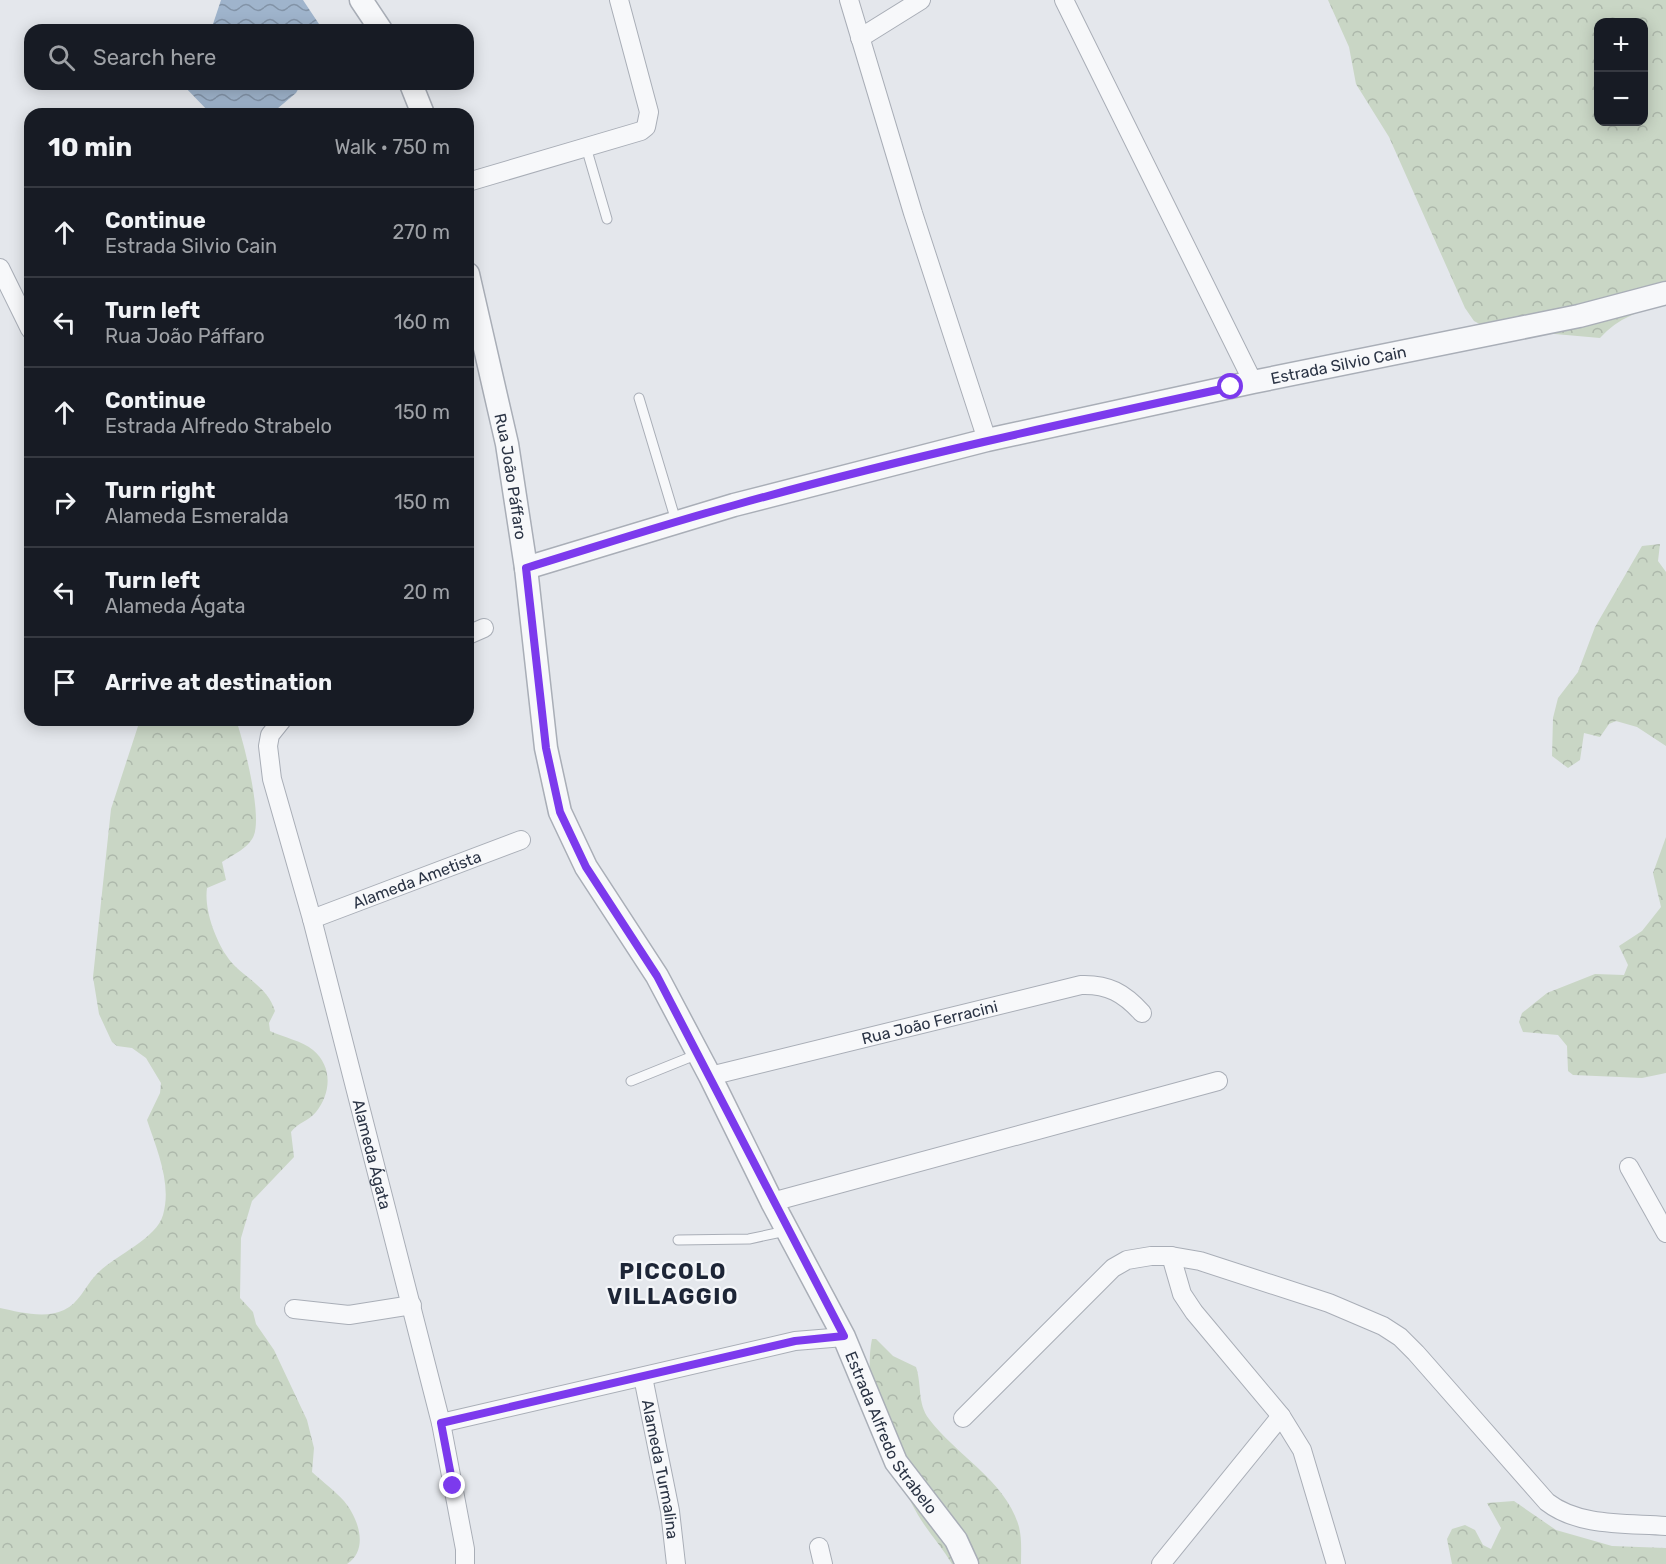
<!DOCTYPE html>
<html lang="en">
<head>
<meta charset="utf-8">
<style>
  :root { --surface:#171b24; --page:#20242c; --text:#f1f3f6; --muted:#9ea1a6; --line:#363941 }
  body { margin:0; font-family:Rubik,sans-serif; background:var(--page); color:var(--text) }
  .controls { position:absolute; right:18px; top:18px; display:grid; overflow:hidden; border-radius:12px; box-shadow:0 3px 15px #0003 }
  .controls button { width:54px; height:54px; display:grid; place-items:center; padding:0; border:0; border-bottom:2px solid var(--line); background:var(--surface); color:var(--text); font:30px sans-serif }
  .stop { position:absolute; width:18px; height:18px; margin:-14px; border:4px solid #7c3aed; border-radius:50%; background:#fff }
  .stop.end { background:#7c3aed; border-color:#fff; box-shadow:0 2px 6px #0008 }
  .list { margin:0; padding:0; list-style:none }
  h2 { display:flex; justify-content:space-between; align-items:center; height:78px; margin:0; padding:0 24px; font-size:26px }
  h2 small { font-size:20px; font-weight:400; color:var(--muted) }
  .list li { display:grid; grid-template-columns:39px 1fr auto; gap:18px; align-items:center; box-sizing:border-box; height:90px; padding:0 24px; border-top:2px solid var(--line) }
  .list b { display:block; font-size:22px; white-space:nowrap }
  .list p { margin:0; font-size:20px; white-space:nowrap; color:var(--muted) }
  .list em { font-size:20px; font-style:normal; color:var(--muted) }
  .icon { flex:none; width:33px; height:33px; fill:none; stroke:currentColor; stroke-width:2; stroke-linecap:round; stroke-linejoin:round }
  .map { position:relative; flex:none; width:1666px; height:1564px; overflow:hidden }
  .search { position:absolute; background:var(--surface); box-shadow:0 3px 15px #0003; left:24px; top:24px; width:450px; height:66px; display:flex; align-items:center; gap:15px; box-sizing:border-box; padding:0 21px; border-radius:18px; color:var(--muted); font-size:22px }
  .panel { position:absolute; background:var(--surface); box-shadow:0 3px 15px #0003; left:24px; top:108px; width:450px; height:618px; border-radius:18px }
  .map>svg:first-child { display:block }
</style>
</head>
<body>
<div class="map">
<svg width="1666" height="1564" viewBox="0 0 1666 1564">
  <defs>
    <pattern id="forest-crowns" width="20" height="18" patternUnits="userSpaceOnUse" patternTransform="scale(1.5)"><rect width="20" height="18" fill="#c9d6c5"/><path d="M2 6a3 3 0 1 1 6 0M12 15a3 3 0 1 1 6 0" fill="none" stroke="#adb8ab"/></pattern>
    <pattern id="water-waves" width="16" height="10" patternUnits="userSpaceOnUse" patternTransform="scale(1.5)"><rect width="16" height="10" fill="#9fb4cc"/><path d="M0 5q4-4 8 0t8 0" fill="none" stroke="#8293a7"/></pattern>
  </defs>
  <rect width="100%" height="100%" fill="#e4e7ec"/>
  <path fill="url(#forest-crowns)" fill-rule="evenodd" d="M1328,0H1666V305C1640,310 1618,318 1600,338L1487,328L1474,321L1465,308L1389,137L1356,84L1349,47ZM1598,22H1644V122H1598Z
    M1660,544L1658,561L1666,572V746L1637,727L1616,721L1609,724L1600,737L1584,733L1580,760L1568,768L1552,756L1553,718L1558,698L1578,672L1595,627L1642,546Z
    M140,720H236C244,742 262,814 254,835C250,847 233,855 222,862L226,880L207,888C204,909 215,938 226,955C240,977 267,984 275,1011L269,1023L270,1031C283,1037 302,1041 313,1050C333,1067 331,1093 316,1112C309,1121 298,1122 291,1132L294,1157L252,1201L241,1238L240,1298L253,1312L256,1324L274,1350L307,1420L314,1448L312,1472C323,1482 335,1491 344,1501C359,1519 369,1550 347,1564H0V1308C19,1312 45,1319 64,1310C79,1303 84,1288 95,1276C111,1257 156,1240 163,1215C172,1184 157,1150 147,1120L160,1093L161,1083L146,1058L132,1048L117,1046L112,1042L99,1014L93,977L111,809Z
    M1666,837V1073L1642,1078L1573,1075L1568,1071L1567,1046L1558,1035L1523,1032L1519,1022L1522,1013L1547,993L1595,974L1624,975L1628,965L1619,946L1642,931L1661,907L1653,873Z
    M872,1339H876L893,1356L916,1367C922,1385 917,1403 929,1419C956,1455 1007,1482 1019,1527C1022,1539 1021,1552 1021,1564H952C942,1547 928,1532 918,1515C891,1467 861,1394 872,1339Z
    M1514,1501L1556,1530L1612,1546L1666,1548V1564H1452L1447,1539L1452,1529L1465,1525L1475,1530L1483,1545L1491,1549L1501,1528L1487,1503Z"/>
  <path fill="url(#water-waves)" d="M221,0H303L323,30H211Z
    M182,84H301L296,93L271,114H211Z"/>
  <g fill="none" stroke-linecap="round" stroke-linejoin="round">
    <g stroke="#a9aeb7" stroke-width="11">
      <path id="service" d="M586,147L607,219
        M639,398L676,521
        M631,1081L698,1054
        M678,1240L749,1239L786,1231"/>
    </g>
    <g stroke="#a9aeb7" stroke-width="20">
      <g id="minor">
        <path d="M849,0L913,213L987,440"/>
        <path d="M1064,0L1253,382"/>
        <path d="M860,38L921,0"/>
        <path d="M468,182L641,131L646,127L649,112L619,0"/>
        <path d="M0,268L30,329"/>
        <path d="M468,635L484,628"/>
        <path id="s1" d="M282,720L270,735L268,746L272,779L312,919L441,1423L465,1549V1564"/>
        <path id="s2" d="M312,919L521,840"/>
        <path id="s3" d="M710,1076L1081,985C1108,984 1124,993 1142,1013"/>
        <path d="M1629,1167L1666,1233"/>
        <path d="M772,1202L1218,1081"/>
        <path d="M1171,1256L1182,1294L1194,1312L1281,1416L1302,1450L1336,1564"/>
        <path d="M294,1309L349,1315L412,1305"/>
        <path id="s4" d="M643,1377L670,1511L676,1564"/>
        <path d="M963,1418L1113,1268L1127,1260L1151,1256H1171L1200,1261L1329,1303L1383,1326L1400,1337L1416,1353L1547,1502C1579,1527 1627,1523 1666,1526"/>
        <path d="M441,1423L795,1341L844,1337"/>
        <path d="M819,1547L823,1564"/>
        <path d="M1161,1564L1281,1416"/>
      </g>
    </g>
    <g stroke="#a9aeb7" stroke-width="25">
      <g id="tertiary">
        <path d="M361,0L381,30"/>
        <path d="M411,84L423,114"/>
        <path id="s5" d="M468,274L507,444L526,568L546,748L560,812L586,867L657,976L710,1076L772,1202L844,1337L896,1462L956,1540L967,1564"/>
        <path id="s6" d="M526,568L734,505L987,440L1253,382L1579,316L1666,293"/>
      </g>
    </g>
    <use href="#service" stroke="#f7f8fa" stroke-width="9"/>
    <use href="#minor" stroke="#f7f8fa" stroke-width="18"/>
    <use href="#tertiary" stroke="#f7f8fa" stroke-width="22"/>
  </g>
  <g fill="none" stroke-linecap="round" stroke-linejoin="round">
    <path stroke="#7c3aed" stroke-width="8" d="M453,1486L441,1423L795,1341L844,1336L657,976L586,867L560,812L546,748L526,568C595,547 665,524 735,505C899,459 1065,423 1231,387"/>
  </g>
  <g text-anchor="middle" stroke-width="4.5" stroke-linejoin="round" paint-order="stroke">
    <g font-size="16" fill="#2b3445" stroke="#f4f6f9">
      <text dy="6" stroke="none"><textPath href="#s6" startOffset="838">Estrada Silvio Cain</textPath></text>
      <text dy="6" stroke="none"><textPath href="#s5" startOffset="207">Rua João Páffaro</textPath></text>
      <text dy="6" stroke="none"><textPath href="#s2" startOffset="112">Alameda Ametista</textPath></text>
      <text dy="6" stroke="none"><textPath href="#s3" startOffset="226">Rua João Ferracini</textPath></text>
      <text dy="6" stroke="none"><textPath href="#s1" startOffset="452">Alameda Ágata</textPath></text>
      <text dy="6" stroke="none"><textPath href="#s5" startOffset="1251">Estrada Alfredo Strabelo</textPath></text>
      <text dy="6" stroke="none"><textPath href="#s4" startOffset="94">Alameda Turmalina</textPath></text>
    </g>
    <g font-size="22" font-weight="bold" letter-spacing="1.5" fill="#1d2536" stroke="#f4f6f9">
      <text x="673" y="1279">PICCOLO<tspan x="673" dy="25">VILLAGGIO</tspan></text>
    </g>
  </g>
</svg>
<div class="controls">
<button>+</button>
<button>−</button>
</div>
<div class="stop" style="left:1231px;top:387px"></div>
<div class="stop end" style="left:453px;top:1486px"></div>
<div class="search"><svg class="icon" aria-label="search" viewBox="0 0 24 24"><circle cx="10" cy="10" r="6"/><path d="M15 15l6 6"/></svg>Search here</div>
<section class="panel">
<h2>10 min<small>Walk · 750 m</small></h2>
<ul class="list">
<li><svg class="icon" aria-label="ahead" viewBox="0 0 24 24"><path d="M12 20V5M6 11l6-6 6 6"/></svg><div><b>Continue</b><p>Estrada Silvio Cain</p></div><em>270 m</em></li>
<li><svg class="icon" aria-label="left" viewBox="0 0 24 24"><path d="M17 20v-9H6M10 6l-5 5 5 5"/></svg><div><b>Turn left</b><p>Rua João Páffaro</p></div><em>160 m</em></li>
<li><svg class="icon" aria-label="ahead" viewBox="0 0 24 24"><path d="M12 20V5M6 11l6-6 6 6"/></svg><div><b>Continue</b><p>Estrada Alfredo Strabelo</p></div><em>150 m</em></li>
<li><svg class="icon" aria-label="right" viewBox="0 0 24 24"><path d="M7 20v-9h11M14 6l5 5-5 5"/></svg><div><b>Turn right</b><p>Alameda Esmeralda</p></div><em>150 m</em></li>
<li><svg class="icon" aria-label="left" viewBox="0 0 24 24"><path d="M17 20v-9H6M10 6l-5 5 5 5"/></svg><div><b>Turn left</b><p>Alameda Ágata</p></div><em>20 m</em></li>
<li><svg class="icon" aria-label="arrive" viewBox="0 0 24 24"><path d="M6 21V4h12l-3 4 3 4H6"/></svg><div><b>Arrive at destination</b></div></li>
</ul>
</section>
</div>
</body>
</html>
